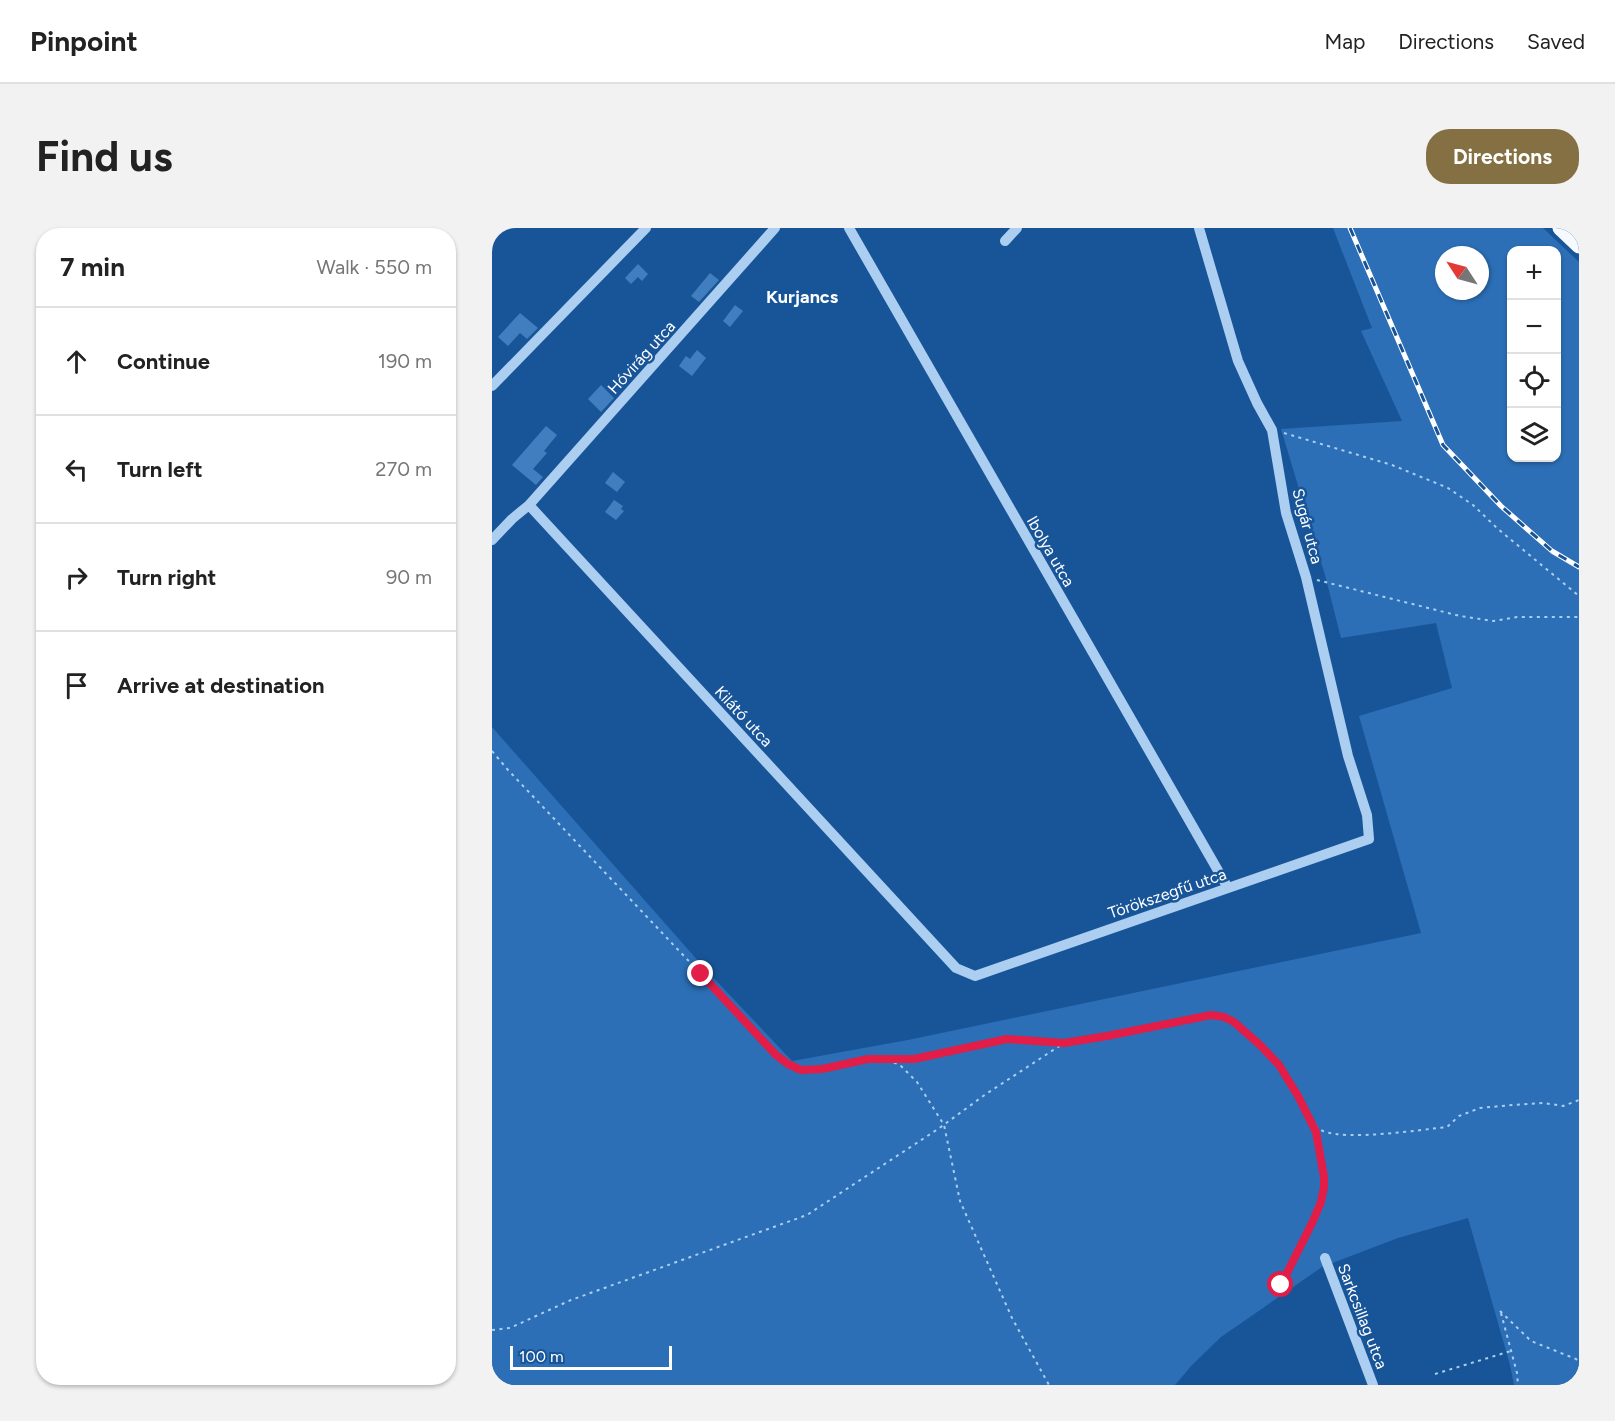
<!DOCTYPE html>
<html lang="en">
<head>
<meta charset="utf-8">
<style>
  :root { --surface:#fff; --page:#f2f2f2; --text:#222; --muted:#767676; --line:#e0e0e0; --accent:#857043 }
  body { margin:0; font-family:Figtree,sans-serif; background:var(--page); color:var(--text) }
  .controls { position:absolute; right:18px; top:18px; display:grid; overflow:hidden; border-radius:12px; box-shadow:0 2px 4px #0004 }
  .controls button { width:54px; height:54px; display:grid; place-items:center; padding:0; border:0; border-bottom:2px solid var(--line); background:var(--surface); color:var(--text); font:30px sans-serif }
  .compass { position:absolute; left:943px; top:18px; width:54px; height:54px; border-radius:50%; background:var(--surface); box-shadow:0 2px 4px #0004; rotate:306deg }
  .scale { position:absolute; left:18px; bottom:15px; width:162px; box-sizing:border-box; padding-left:6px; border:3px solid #fff; border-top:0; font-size:16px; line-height:21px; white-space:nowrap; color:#fff; -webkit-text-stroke:4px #185598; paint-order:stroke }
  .stop { position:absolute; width:18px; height:18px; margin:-14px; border:4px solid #e11d48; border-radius:50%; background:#fff }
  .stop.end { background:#e11d48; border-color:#fff; box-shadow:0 2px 6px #0008 }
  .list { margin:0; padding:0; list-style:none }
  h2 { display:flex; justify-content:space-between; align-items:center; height:78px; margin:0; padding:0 24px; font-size:26px }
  h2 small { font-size:20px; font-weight:400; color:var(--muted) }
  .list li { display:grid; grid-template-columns:39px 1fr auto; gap:18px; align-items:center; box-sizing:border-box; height:108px; padding:0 24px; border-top:2px solid var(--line) }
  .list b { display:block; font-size:22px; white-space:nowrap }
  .list em { font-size:20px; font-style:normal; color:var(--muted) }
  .icon { flex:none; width:33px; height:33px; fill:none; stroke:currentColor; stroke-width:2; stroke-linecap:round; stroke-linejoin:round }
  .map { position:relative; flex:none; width:1087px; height:1157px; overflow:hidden; border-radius:24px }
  header { display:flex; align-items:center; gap:36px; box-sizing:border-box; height:84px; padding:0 30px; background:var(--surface); border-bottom:2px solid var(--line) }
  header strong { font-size:28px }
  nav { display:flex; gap:33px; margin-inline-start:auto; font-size:21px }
  .intro { display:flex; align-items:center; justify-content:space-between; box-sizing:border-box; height:144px; padding:0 36px }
  h1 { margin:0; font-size:42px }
  .button { padding:15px 27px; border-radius:24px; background:var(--accent); color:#fff; font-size:21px; font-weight:700 }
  main { display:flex; gap:36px; padding:0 36px }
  aside { flex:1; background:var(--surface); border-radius:24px; box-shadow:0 2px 4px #0004 }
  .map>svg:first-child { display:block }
</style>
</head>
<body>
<header>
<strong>Pinpoint</strong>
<nav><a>Map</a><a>Directions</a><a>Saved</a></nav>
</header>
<div class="intro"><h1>Find us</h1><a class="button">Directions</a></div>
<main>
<aside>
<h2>7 min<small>Walk · 550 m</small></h2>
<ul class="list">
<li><svg class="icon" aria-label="ahead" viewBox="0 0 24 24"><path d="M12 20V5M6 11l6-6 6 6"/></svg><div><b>Continue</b></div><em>190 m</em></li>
<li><svg class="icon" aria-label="left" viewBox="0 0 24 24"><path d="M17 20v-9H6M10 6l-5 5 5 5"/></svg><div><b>Turn left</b></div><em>270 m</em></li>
<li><svg class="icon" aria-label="right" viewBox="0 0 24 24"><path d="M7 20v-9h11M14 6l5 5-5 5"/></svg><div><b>Turn right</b></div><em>90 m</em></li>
<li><svg class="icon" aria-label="arrive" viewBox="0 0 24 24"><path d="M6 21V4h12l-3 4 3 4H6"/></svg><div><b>Arrive at destination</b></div></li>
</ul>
</aside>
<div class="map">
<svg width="1087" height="1157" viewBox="0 0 1087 1157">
  <rect width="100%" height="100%" fill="#185598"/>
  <path fill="#2c6fb6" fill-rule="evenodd" d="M841,0H1051L1087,34V1157H1022L1018,1137L976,990L906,1010L830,1039L729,1109L700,1137L683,1157H0V499L215,743L300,833L416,812L929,705L867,488L960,460L944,395L849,410L833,347L789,201L910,193L869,103L880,100ZM1020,22H1064V230H1020ZM952,27H988V63H952Z"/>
  <path fill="#417ebf" d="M146,36L156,46L150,53L146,49L139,56L133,50Z
    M218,45L227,52L207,74L199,68Z
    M243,77L251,83L238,99L231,93Z
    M28,85L46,100L35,111L28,105L16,118L6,109Z
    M205,122L214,130L200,148L187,138L194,128L198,131Z
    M109,157L122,170L109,184L96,171Z
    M54,198L65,207L52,223L55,225L41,241L51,249L44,257L20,237Z
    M121,244L133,254L125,264L113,255Z
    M122,272L131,278L129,281L132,283L124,292L113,284Z"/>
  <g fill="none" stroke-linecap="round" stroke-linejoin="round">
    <path stroke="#accef1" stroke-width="2" stroke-dasharray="3 4.5" stroke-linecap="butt" d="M792,205L900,237L956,260L981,277L1006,301L1087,368
      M825,352L968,388L1001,393L1025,389H1087
      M0,523L16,542L209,746L284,827L296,836L309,842L330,841L376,831H393L408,837L425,854L452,897L468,973L520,1090L557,1157
      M396,831L422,832L515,811L571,815
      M789,1057C797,1042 803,1026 811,1011C819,994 829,979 832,960C834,945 827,910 822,896
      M1008,1083L1039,1113L1084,1131L1087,1134
      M1009,1085L1025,1145L1026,1157
      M0,1102L18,1100L79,1072L315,987L446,901L494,866L572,815L615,808L719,787C723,788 729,788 733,789C742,792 748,799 755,805C777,825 790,841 805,866C812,878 816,896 831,903C856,913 926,902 955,899L967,888L988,880L1020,877L1052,875L1071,878L1087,872
      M943,1146L1019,1123"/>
    <path stroke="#accef1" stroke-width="10" d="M357,0L736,660
      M513,13L525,0
      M0,158L154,0
      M37,277L464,740L483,748L877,611L875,587L856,528L814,349L794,285L780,202L765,175L746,133L707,0
      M0,312L20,291L37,277L283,0
      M833,1030L881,1157"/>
    <path stroke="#f6faff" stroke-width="15" d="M1068,0L1087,18"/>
    <g stroke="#fff" stroke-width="5">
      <path id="rail" d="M858,0L951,217L1009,278L1060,323L1087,339"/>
    </g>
    <use href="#rail" stroke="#185598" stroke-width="3" stroke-dasharray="9" stroke-linecap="butt"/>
  </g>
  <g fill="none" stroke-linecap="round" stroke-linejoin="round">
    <path stroke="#e11d48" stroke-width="8" d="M209,746L284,827L296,836L309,842L330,841L376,831H422L515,811L572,815L615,808L719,787L732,789L742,794L768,817L787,837L806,868L824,904L832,949V959L829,974L821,993L789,1057"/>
  </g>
  <g text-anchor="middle" stroke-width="5" stroke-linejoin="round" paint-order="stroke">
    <g font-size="16" fill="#fff" stroke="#185598">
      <text transform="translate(149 129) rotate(-48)" y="6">Hóvirág utca</text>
      <text transform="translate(816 298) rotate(75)" y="6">Sugár utca</text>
      <text transform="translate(559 323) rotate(60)" y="6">Ibolya utca</text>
      <text transform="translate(252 488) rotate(47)" y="6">Kilátó utca</text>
      <text transform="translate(675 665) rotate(-19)" y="6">Törökszegfű utca</text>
      <text transform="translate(871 1088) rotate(69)" y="6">Sarkcsillag utca</text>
    </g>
    <g font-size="18" font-weight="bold" fill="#fff" stroke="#185598">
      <text x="310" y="75">Kurjancs</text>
    </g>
  </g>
</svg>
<div class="controls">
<button>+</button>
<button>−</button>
<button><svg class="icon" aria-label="locate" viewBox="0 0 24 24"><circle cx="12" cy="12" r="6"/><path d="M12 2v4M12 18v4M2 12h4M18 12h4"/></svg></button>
<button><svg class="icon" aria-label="layers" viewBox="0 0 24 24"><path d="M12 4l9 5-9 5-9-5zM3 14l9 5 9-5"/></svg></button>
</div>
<svg class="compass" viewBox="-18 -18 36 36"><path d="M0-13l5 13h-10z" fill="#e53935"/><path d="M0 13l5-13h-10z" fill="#767676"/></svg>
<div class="scale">100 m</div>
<div class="stop" style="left:789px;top:1057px"></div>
<div class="stop end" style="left:209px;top:746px"></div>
</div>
</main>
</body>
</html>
